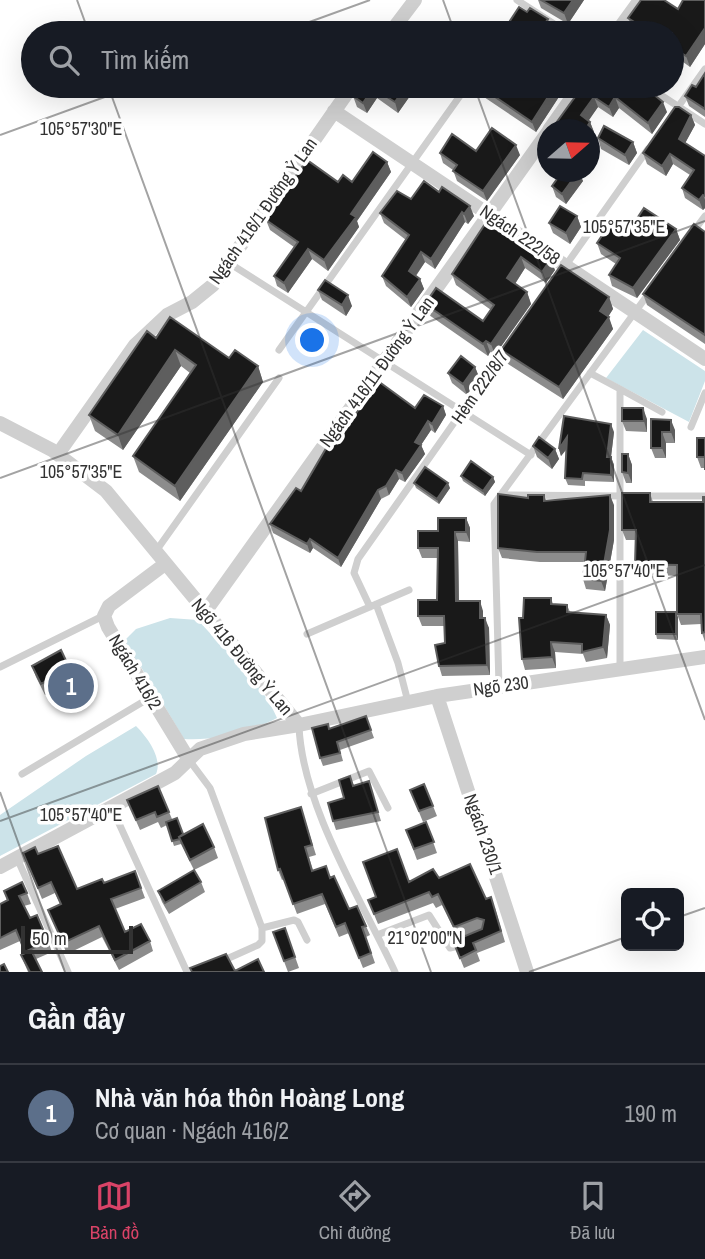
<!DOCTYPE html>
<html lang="vi">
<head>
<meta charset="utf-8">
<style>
  :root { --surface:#171b24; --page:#20242c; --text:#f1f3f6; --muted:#9ea1a6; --line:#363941; --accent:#d94367 }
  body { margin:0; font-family:"Archivo Narrow",sans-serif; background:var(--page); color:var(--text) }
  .controls { position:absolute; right:21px; bottom:21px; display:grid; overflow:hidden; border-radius:10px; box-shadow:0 7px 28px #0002 }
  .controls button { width:63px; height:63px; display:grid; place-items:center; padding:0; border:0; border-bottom:2px solid var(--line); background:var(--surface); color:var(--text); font:35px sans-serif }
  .compass { position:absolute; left:537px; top:119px; width:63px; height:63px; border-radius:50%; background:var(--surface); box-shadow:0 7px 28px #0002; rotate:70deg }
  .scale { position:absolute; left:21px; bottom:18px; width:112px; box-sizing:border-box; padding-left:7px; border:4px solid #323232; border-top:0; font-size:19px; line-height:24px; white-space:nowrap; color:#323232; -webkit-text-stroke:5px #fff; paint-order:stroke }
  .you { position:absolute; left:313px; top:341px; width:24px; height:24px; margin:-18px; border:5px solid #fff; border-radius:50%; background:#1a73e8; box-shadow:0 0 0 10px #1a73e833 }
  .badge { display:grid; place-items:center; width:46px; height:46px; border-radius:50%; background:var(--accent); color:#fff; font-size:23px; font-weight:700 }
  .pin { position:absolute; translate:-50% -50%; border:4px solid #fff; box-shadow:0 2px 7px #0006 }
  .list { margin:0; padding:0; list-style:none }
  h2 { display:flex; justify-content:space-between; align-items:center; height:91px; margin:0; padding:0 28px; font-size:30px }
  h2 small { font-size:23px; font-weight:400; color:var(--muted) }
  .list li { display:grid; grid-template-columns:46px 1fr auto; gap:21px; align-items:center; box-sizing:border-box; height:98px; padding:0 28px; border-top:2px solid var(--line) }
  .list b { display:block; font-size:26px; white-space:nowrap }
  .list p { margin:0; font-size:23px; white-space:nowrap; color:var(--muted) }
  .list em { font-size:23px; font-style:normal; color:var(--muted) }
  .icon { flex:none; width:38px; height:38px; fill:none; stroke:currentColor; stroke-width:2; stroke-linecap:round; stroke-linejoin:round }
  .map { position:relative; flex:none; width:705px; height:972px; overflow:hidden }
  .search { position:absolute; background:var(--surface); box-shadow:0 7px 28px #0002; left:21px; right:21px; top:21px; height:77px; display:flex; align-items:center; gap:18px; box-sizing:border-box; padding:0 24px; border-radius:38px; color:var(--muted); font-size:26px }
  .sheet { height:189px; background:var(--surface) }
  nav { display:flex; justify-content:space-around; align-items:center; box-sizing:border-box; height:98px; border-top:2px solid var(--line); background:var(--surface); font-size:19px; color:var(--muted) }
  nav a { display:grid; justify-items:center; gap:4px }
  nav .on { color:var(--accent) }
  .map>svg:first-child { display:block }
</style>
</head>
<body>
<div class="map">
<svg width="705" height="972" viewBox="0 0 705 972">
  <rect width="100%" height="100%" fill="#fff"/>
  <path fill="#cce3e9" d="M643,330L705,371V381L689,422L606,378Z
    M170,618L198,620C224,650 262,682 277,718C251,732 213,741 184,739L141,667L129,654L125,640L136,629Z
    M136,726C147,737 163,758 156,774L0,856V815L86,756Z"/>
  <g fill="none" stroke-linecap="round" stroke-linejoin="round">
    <path stroke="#cfcfcf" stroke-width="7" d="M517,0L568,33
      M647,86L705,124
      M673,114L705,69
      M693,232L705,216
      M229,263L531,455
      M566,265L648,149
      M279,350L467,86
      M590,373L620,389V669
      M620,389L662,412
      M691,427L705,393
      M501,495L624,496
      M643,496H705
      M156,551L279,378
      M376,604L398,663L408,702
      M370,607L354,573L358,559L506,349
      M307,634L409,590
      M0,667L103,616
      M499,686L494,504L649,293
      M299,726C302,805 361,899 395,972
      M189,760L210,788L262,928V941L258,945L220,962
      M22,774L151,697
      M311,794L369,771L388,808
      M111,806L187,972
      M17,858L68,972
      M262,928L294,920L298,922L307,940
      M377,935L429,915L450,948L462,945"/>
    <path stroke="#cfcfcf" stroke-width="14" d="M390,33L415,0
      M616,33L640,0
      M334,111L705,359
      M549,130L580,86
      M0,423L52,450L106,491L299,725L244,734L200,749L175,773L0,867
      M58,454L135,345L167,315L192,302L213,285L352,86
      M165,564L109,606L104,616L108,627L189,760
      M205,612L548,132
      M437,696L527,972
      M299,725L437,696L705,657"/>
  </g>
  <path fill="#8c8c8c" d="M538,0H584L568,24L541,8Z
    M705,0V44L690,67L672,54V33H640L632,28L628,18L678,9Z
    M705,73V117L689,106L685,96L696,87Z
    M360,86H417L398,113L377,98L367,113L357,107L353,96Z
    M436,86H459L452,97Z
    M475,86H566L536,132L478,93Z
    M583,86L667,112L652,134L619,108L613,117L598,107L588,120L590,122L594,132L590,140V130Z
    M691,115L695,125L685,143L705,156V208L703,210L685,198L682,188L690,175L673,164L666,176L647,164L643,153Z
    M548,134V158L543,156L539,145Z
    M598,138L633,142L637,153L629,165L601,149Z
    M476,151L520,155L487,201L457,181L453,170L443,163L440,153Z
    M387,162L391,172L357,221L359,227L328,271L312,259L288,293L277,286L274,276L294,247L270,230L266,220L284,195L282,188L293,180L352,182Z
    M562,172H579L583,181L566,204L556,197L552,186Z
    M411,199L474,216L468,224L465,222L435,269L425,262L416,276L420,279L424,289L411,307L386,286L382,276L406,240L384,223L380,213Z
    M577,216L581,227L570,244L553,233L549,223Z
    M489,218L555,270L546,283L525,268L515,284L527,292L531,304L495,355L490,352L488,356L429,315L425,304L483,321L491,310L456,285L452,274Z
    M676,229L680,240L637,298L612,286L609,275L616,264L601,254L597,243L626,235Z
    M705,232V344L647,305L643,294Z
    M318,290L352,306L346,316L322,300Z
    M609,297L613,309L608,317L613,329L563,399L505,362L501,350Z
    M156,338L258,366L263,382L180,501L139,472L133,456L190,373L181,366L123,450L95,431L89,415Z
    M475,367L479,377L467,395L452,383L448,373Z
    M443,406L446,415L435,433L431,430L421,445L425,454L405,482L399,479L389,495L381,499L341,567L313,548L310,553L273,533L270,524L301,491L348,425L415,408Z
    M647,419V432L626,431L622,421Z
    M651,419L675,430V443H666V458H655L651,448Z
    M614,432L611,457L614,465V482L585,481V486L568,485L565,478L567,449L561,456L559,449Z
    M705,438V468H701L697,457Z
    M533,446L555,449L559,459L552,469L537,457Z
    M628,454L632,465V483H626L622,472Z
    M461,476L493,477L495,482L485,496L463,481Z
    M414,483L450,488L439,504L416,488Z
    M650,493L653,502H703L705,497V642L702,633L701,624L681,625L677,614V576L639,574L635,564L636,540H626L622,530Z
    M544,495L546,500L614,505V540L605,591L586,589L583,579L585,562H540L502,558L498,548L528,498Z
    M466,518L470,528V542L458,541L459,601L483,611V618L489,628L490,675L442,676L439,666L445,643L444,626H422L418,616L437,600L438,558H422L418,548L438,531Z
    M551,598L553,604L567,605L570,612L606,615L610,625L607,658L586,662L583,654L555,652L556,668L525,670L522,659L523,618Z
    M678,617V640L657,639L656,634Z
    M32,666L70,669L74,679L45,695L36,677Z
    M366,716L374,738L340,750L343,761L323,766L320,758L330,729Z
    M369,781L381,821L336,830L333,821L344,798L353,786Z
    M410,790L433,806L437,816L423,822Z
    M127,800L169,812L172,819L183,834L214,847L218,858L194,870L201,882L205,892L169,914L162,902L158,891L194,870L181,844L174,846L167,825L161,828L158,822L140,830Z
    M301,807L316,855L309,857L313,870L330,878L349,909L366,926L370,935L366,937L375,963L363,968L349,933L339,937L325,904L297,914L284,879L282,880L278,870Z
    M426,822L437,853L417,860L406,830Z
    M23,853L38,854L77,889L104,883L135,871L145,898L115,909L125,932L150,941L153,951L119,970L102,937L67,954L48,910L60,904L55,893L42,899Z
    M439,878L495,908L505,942L477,953L480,961L464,968L453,941L482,929L458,938L442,905L436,908L433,903L378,924L368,900L409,882Z
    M4,891L27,893L31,904L24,906L30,918L48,941L52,952L36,959L42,972H28L21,955L25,953L20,941L0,950V904L7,900Z
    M285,928L299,968L288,972L273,932Z"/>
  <path fill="#5e5e5e" d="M573,0H584L568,24L564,13Z
    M548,19L551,30L549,33H538Z
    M705,28V44L690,67L686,56Z
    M406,86H417L398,113L395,102Z
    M448,86H459L452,97Z
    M555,86H566L536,132L532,122Z
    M373,88L377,98L367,113L363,103Z
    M594,97L598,107L585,126L581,115Z
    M615,97L619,108L613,117L609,107Z
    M663,102L667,112L652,134L648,123Z
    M691,115L695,125L682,149L679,139Z
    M590,122L594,132L590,140V130H585Z
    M633,142L637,153L629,165L625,155Z
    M516,145L520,155L487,201L483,191Z
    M670,154L673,164L666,176L662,166Z
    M387,162L391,172L357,221L359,227L328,271L324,260L351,214Z
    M578,172L583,181L566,204L562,194Z
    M703,195L705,200V208L703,210L699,200Z
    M470,206L474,216L468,224L464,214Z
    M462,212L465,222L435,269L431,259Z
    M577,216L581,227L570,244L566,233Z
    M676,229L680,240L637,298L633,288Z
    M308,249L312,259L288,293L284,283Z
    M421,252L425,262L412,281L409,271Z
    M521,257L525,268L511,290L507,278Z
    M551,259L555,270L546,283L542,272Z
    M420,279L424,289L411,307L407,297Z
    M527,292L531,304L495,355L491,344Z
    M348,295L352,306L346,316L342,305Z
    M609,297L613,309L604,323L600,311Z
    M609,317L613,329L563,399L559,387Z
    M486,341L490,352L488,356L483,344Z
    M175,350L181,366L123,450L118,435Z
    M258,366L263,382L180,501L175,486Z
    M475,367L479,377L467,395L463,384Z
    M443,406L446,415L435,433L432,424Z
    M643,408L647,419V432L644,421Z
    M671,420L675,430V443L671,432Z
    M428,421L431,430L421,445L425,454L405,482L402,473L415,442Z
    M611,424L614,432L610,465L607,457Z
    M662,432L666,443V458L662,448Z
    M567,437L570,444L561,456L559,449Z
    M555,449L559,459L552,469L548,458Z
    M628,454L632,465V483L628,473Z
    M611,457L614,465V482L611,475Z
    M396,470L399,479L389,495L386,486Z
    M493,477L495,482L485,496L483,491Z
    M448,483L450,488L439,504L437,499Z
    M378,490L381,499L341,567L338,558Z
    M610,495L614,505V540L605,591L601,581Z
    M466,518L470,528V542L466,532Z
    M455,532L458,541L459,611L456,601Z
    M310,539L313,548L310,553L307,544Z
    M480,601L483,611V628L480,618Z
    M676,612L678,617V640L676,634Z
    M606,615L610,625L607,658L603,647Z
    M485,618L489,628L490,675L487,665Z
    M551,642L555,652L556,668L552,657Z"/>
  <path fill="#191919" stroke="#5e5e5e" stroke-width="2" d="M541,0H573L564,13Z
    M641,0H664L678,9L683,0H705V28L686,56L672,47V33H652L628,18Z
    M519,7L527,12L530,8L548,19L538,33H515L506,27Z
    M412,27L421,33H407Z
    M705,73V109L685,96L692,85L696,87Z
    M360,86H406L395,102L373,88L363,103L353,96Z
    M479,86H555L532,122Z
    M583,86H643L663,102L648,123L615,97L609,107L594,97L581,115L590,122L585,130H551Z
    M675,107H679L691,115L679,139L705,156V196L703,195L699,200L682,188L694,170L670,154L662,166L643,153Z
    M604,126L633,142L625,155L598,138Z
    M492,128L516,145L483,191L453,171L457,165L440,153L452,134L476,151Z
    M548,134V150L539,145Z
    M373,152L387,162L351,214L356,217L324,260L308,249L284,283L274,276L298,242L266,220L286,191L282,188L289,178L293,180L307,160L338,182L343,175L352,182Z
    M562,172H578L562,194L552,186Z
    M424,181L439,192L442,187L470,206L464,214L462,212L431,259L421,252L409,271L420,279L407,297L382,276L409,235L380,213L397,191L411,199Z
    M560,206L577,216L566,233L549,223Z
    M644,208L676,229L633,288L609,275L620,258L597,243L610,224L626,235Z
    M489,218L551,259L542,272L521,257L507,278L527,292L491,344L486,341L483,344L425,304L436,288L483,321L494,305L452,274Z
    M694,224L705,232V335L643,294Z
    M561,265L609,297L600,311L609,317L559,387L501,350Z
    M325,280L348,295L342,305L318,290Z
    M170,317L229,358L235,350L258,366L175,486L133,456L196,365L175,350L118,435L89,415L147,331L156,338Z
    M461,356L475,367L463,384L448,373Z
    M378,381L415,408L424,395L443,406L432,424L428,421L415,442L421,445L402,473L396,470L386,486L378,490L338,558L310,539L307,544L270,524L296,488L301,491L335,433L343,421L348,425Z
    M622,408H643L644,421H622Z
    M564,416L611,424L607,457H611V475L583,473L582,479L565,478L567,437L559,449Z
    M651,419L671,420V432H662V448H651Z
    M539,437L555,449L548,458L533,446Z
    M697,438H705V470V457H697Z
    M622,454H628V473L622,472Z
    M471,461L493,477L483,491L461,476Z
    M425,467L448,483L437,499L414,483Z
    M622,493H650V502H703V497H705V632L702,633L701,614H677V565L635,564L636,530H622Z
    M498,494L528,498V495H544V501L610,495V530L601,581L583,579L586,552H537L498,548Z
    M438,518H466V532H455L456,601H480V618H485L487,665L439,666L435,645L445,643L444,616H418V600H437L438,548H418V531H438Z
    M524,598H551V604L567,605V612L606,615L603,647L582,652V644L551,642L552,657L522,659L519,618H523Z
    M656,612H676V634H656Z
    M61,650L70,669L41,684L32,666Z
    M366,716L371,730L337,742L340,753L320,758L312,728L328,724L329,729Z
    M350,776L353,786L369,781L378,812L333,821L328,803L344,798L339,780Z
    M424,784L433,806L419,811L410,790Z
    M158,786L169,812L157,817L155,812L136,820L127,800Z
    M301,807L312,845L305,847L312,871L326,866L330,878L334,876L349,909L357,906L366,926L362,927L371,953L359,958L345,923L336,927L322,894L293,904L280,869L278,870L265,818Z
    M177,818L183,834L179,837L180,839L172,841L166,822Z
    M426,822L434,842L414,849L406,830Z
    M203,824L214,847L190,860L179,837Z
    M58,846L77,889L102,879L104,883L135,871L141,888L111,899L125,932L141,924L150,941L115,960L99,926L63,943L48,910L61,904L51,882L38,888L23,853L35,847L38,854Z
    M397,849L409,882L433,869L439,878L470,864L486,899L491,897L501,931L473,943L476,950L460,958L453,941L482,929L484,920L477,918L454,927L438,894L432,897L429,892L374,914L368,900L376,897L363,862Z
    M194,870L201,882L165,903L158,891Z
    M22,882L27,893L19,896L30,918L37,915L48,941L25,952L16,930L0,938V904L8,900L4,891Z
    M285,928L295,957L284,961L273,932Z
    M31,950L42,972H30L21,955Z
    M226,954L235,971L258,959L264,972H192L190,968Z
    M4,964L8,972H0V966Z"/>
  <path fill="none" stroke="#323232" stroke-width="2" stroke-opacity="0.45" d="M77,0L89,33M443,0L455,33M279,33L370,0M108,86L431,972M474,86L705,720M0,135L135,86M0,478L705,221M0,792L65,972M0,821L705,565M679,917L705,908M529,972L626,937"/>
  <g text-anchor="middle" stroke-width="7" stroke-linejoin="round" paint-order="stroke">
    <g font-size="18" fill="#323232" stroke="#fff">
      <text transform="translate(263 211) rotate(-55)" y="6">Ngách 416/1 Đường Ỷ Lan</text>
      <text transform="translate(520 235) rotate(34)" y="6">Ngách 222/58</text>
      <text transform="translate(377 372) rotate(-54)" y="6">Ngách 416/11 Đường Ỷ Lan</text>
      <text transform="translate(480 387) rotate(-55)" y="6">Hẻm 222/8/7</text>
      <text transform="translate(242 657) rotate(50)" y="6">Ngõ 416 Đường Ỷ Lan</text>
      <text transform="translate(135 672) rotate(59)" y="6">Ngách 416/2</text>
      <text transform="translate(501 686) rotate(-8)" y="6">Ngõ 230</text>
      <text transform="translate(483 834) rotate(71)" y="6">Ngách 230/1</text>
    </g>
  </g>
  <g font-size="18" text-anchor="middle" fill="#323232" stroke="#fff" stroke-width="7" stroke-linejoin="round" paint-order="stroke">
    <text x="81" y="135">105°57'30"E</text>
    <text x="624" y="233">105°57'35"E</text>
    <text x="81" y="478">105°57'35"E</text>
    <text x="624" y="577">105°57'40"E</text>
    <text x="81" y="821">105°57'40"E</text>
    <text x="425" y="944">21°02'00"N</text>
  </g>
</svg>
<div class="controls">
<button><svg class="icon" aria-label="locate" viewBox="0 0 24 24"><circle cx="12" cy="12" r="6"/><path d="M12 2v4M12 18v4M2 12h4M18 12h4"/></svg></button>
</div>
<svg class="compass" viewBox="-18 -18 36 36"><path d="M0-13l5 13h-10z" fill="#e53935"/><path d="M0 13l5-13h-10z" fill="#9ea1a6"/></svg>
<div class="scale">50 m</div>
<div class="you"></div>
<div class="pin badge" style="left:71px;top:686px;background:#5c6f8a">1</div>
<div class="search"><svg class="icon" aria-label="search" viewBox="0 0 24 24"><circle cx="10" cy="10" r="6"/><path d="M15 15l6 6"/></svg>Tìm kiếm</div>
</div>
<section class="sheet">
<h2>Gần đây<small></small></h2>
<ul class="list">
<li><span class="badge" style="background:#5c6f8a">1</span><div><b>Nhà văn hóa thôn Hoàng Long</b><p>Cơ quan · Ngách 416/2</p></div><em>190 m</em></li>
</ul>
</section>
<nav>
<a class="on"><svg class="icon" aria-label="map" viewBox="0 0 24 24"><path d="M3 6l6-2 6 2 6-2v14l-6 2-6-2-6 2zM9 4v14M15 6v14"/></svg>Bản đồ</a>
<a><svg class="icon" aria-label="directions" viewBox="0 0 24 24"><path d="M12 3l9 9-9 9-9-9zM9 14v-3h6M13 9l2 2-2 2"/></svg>Chỉ đường</a>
<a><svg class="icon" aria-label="saved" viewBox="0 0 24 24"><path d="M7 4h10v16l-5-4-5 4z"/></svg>Đã lưu</a>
</nav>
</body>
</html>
